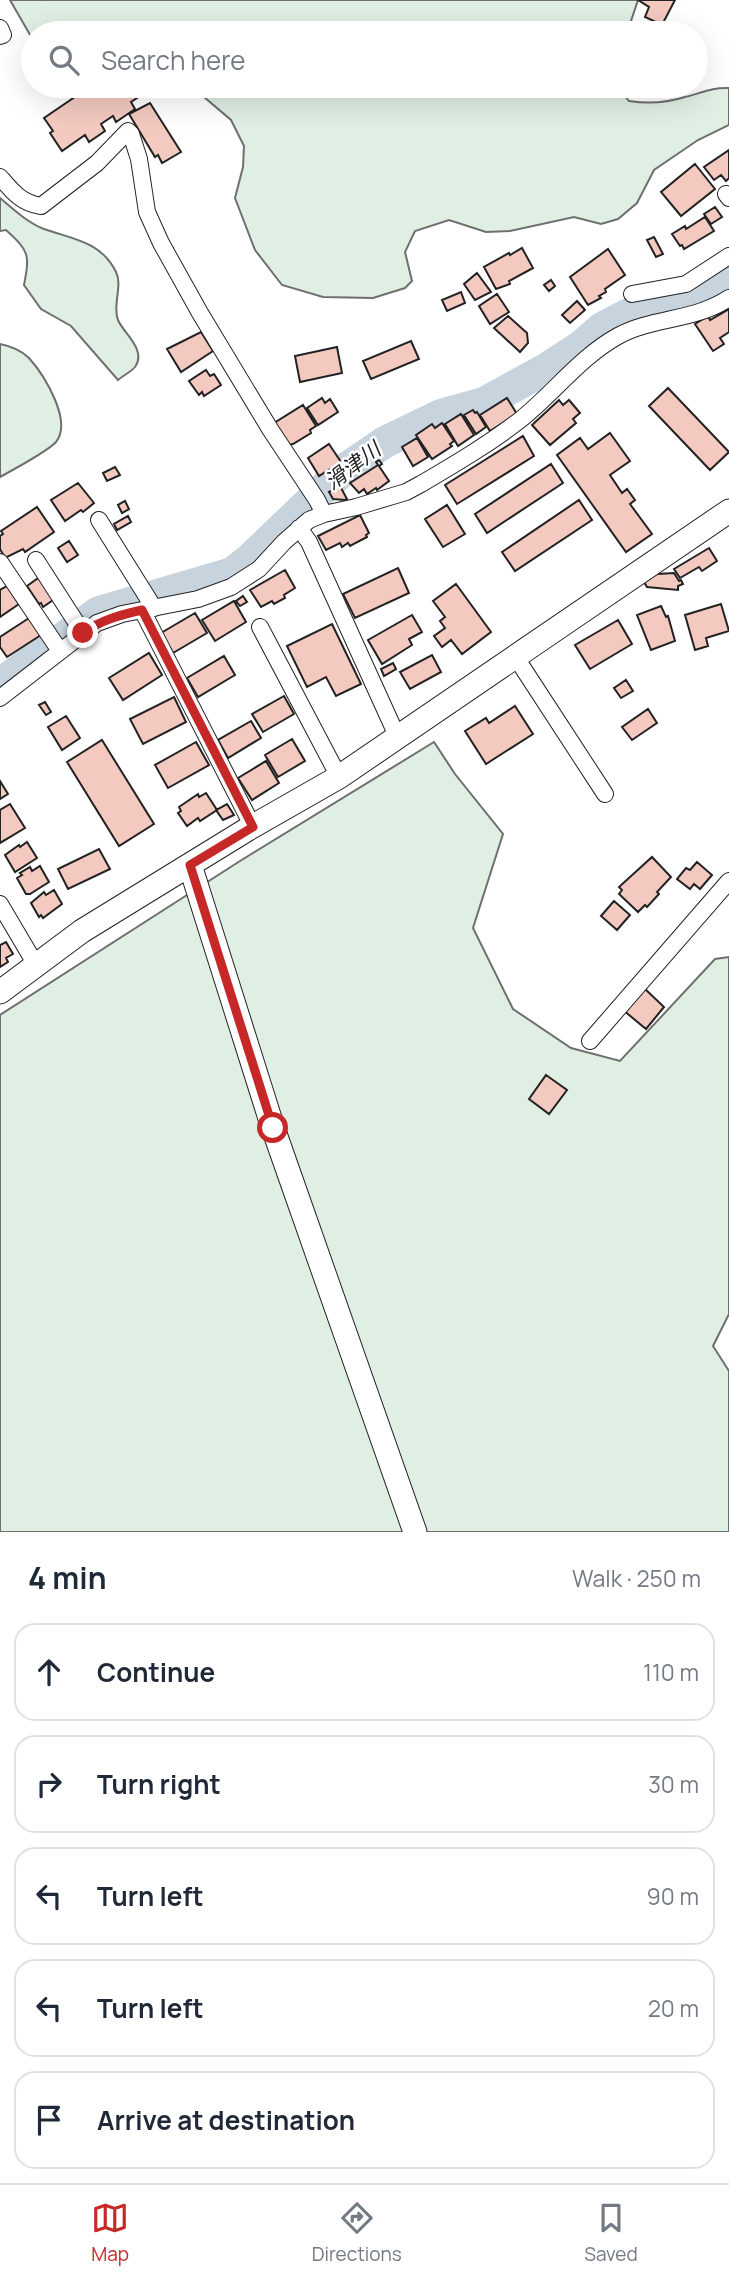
<!DOCTYPE html>
<html lang="en">
<head>
<meta charset="utf-8">
<style>
  :root { --surface:#fff; --page:#f2f2f3; --text:#1f2937; --muted:#747a83; --line:#e0e1e3; --accent:#c62828 }
  body { margin:0; font-family:Manrope,"Noto Sans JP",sans-serif; background:var(--page); color:var(--text) }
  .stop { position:absolute; width:21px; height:21px; margin:-16px; border:5px solid #c62828; border-radius:50%; background:#fff }
  .stop.end { background:#c62828; border-color:#fff; box-shadow:0 2px 7px #0008 }
  .list { margin:0; padding:0; list-style:none }
  h2 { display:flex; justify-content:space-between; align-items:center; height:91px; margin:0; padding:0 28px; font-size:30px }
  h2 small { font-size:23px; font-weight:400; color:var(--muted) }
  .list li { display:grid; grid-template-columns:46px 1fr auto; gap:21px; align-items:center; box-sizing:border-box; height:98px; margin:0 14px 14px; padding:0 14px; border:2px solid var(--line); border-radius:21px }
  .list b { display:block; font-size:26px; white-space:nowrap }
  .list em { font-size:23px; font-style:normal; color:var(--muted) }
  .icon { flex:none; width:38px; height:38px; fill:none; stroke:currentColor; stroke-width:2; stroke-linecap:round; stroke-linejoin:round }
  .map { position:relative; flex:none; width:729px; height:1532px; overflow:hidden }
  .search { position:absolute; background:var(--surface); box-shadow:0 7px 28px #0002; left:21px; right:21px; top:21px; height:77px; display:flex; align-items:center; gap:18px; box-sizing:border-box; padding:0 24px; border-radius:38px; color:var(--muted); font-size:26px }
  .sheet { height:651px; background:var(--surface) }
  nav { display:flex; justify-content:space-around; align-items:center; box-sizing:border-box; height:98px; border-top:2px solid var(--line); background:var(--surface); font-size:19px; color:var(--muted) }
  nav a { display:grid; justify-items:center; gap:4px }
  nav .on { color:var(--accent) }
  .map>svg:first-child { display:block }
</style>
</head>
<body>
<div class="map">
<svg width="729" height="1532" viewBox="0 0 729 1532">
  <rect width="100%" height="100%" fill="#fff"/>
  <path fill="#e0efe3" stroke="#6f6f6f" stroke-width="2" d="M10,0H638L627,33H33V40Z
    M191,86H617L629,101C649,104 666,103 685,97C701,93 713,87 729,88V125L698,140L654,170L637,203L618,219L601,224L574,217L510,231L486,232L449,220L415,231L405,252L412,281L405,288L373,298L323,297L282,285L255,250L235,198L243,167L244,146L231,120Z
    M0,198C13,209 28,223 44,229C72,239 101,241 116,272C123,286 112,305 118,320C124,334 147,350 135,367C131,372 122,376 118,380L71,326L41,309L24,285C30,254 29,251 6,230L0,231Z
    M0,344C10,346 22,351 29,358C44,375 73,421 56,442C49,450 11,471 0,477Z
    M434,742L455,774L503,834L473,928L513,1009L571,1048L620,1061L715,959L729,957V1314L713,1346L729,1371V1532H0V1015L240,861Z"/>
  <g fill="none" stroke-linecap="round" stroke-linejoin="round">
    <path stroke="#c7d3dd" stroke-width="32" d="M0,684L99,612L232,573L249,560L341,472L385,442L441,415L484,403L546,369L580,347L602,328L627,315L709,292L729,280"/>
  </g>
  <path fill="#f3c9c0" stroke="#222" stroke-width="2" d="M638,0H675L662,25L645,17L649,7Z
    M91,86H128L137,98L131,102L135,109L116,122L113,116L101,124L105,131L89,142L85,135L62,151L50,133L53,131L44,118Z
    M150,103L181,152L162,163L158,155L155,157L129,114Z
    M729,150V178L726,181L721,175L714,180L704,167Z
    M695,164L715,189L681,216L661,192Z
    M715,207L722,217L711,224L704,214Z
    M705,217L714,231L684,249L682,245L680,246L672,234L685,226L686,229Z
    M654,237L663,254L656,257L647,240Z
    M522,248L533,268L509,281L510,284L496,289L484,267L509,253L510,255Z
    M608,249L625,275L605,289L606,292L599,296L601,298L588,305L570,277Z
    M477,273L491,292L475,300L464,284Z
    M551,280L555,286L549,291L544,285Z
    M461,292L465,303L447,311L442,300Z
    M497,294L509,312L490,324L479,306Z
    M577,301L585,310L570,323L562,315Z
    M729,309V332L720,338L724,344L713,351L695,324L708,316L710,320Z
    M508,316L527,333L528,343L520,352L494,328Z
    M201,332L213,351L181,372L167,349Z
    M411,341L419,359L371,379L363,361Z
    M337,347L342,373L300,382L295,356Z
    M206,370L210,376L214,374L221,385L204,396L202,392L199,395L189,381Z
    M668,388L729,452L710,470L649,406Z
    M322,398L325,403L330,399L338,412L318,425L307,408Z
    M507,398L517,414L490,431L480,415Z
    M559,400L563,405L569,400L580,413L573,419L576,423L550,445L532,425Z
    M303,405L316,426L310,430L311,433L293,444L288,445L274,423Z
    M473,410L475,413L477,412L486,427L476,434L464,415Z
    M461,414L474,435L458,446L445,424Z
    M442,423L454,441L450,444L452,446L432,459L416,435L432,424L435,428Z
    M610,433L630,461L610,475L622,493L627,489L635,500L630,504L652,534L626,552L557,455L580,438L588,449Z
    M523,436L534,456L457,504L445,485Z
    M417,438L428,457L413,466L402,447Z
    M329,444L341,462L319,476L308,458Z
    M379,460L382,464L379,466L389,481L377,490L376,488L367,494L364,489L359,493L350,483L378,465L376,462Z
    M551,464L563,483L487,533L475,514Z
    M115,467L120,475L107,481L103,473Z
    M78,483L94,503L83,512L81,510L65,521L51,500Z
    M340,486L347,499L345,500L333,499L329,492Z
    M579,500L592,520L515,571L502,552Z
    M125,501L129,509L122,513L118,505Z
    M447,505L465,534L443,547L425,519Z
    M37,507L54,532L25,552L23,549L5,558L0,549V536L3,534L1,531Z
    M360,515L369,533L366,535L367,537L350,546L348,543L342,547L340,543L326,550L318,536Z
    M128,516L131,522L117,530L114,524Z
    M69,541L78,555L67,562L58,548Z
    M709,548L717,561L702,571L699,567L680,578L674,569Z
    M398,568L409,593L355,618L343,594Z
    M285,570L295,588L284,595L285,598L274,604L272,601L261,607L250,590Z
    M674,573L679,581L681,580L683,584L678,586V590L647,587L644,582L657,574Z
    M41,576L56,598L43,607L41,603L39,604L27,586Z
    M456,584L491,632L462,654L451,640L442,647L434,636L445,628L440,621L445,617L433,601Z
    M7,586L19,604L0,617V590Z
    M243,596L247,602L240,606L236,601Z
    M234,601L246,622L215,641L202,620Z
    M721,604L729,631L706,638L708,646L695,650L685,615Z
    M661,606L666,617L668,616L675,641L651,650L637,615Z
    M195,613L207,633L173,653L161,633Z
    M412,615L422,632L409,639L412,645L382,664L368,640Z
    M29,618L41,635L7,657L0,647V637Z
    M618,620L632,644L590,669L575,645Z
    M332,624L361,684L336,696L326,677L307,687L287,646Z
    M149,653L162,675L123,700L109,678Z
    M432,655L441,672L410,689L400,672Z
    M224,656L235,675L198,697L187,678Z
    M393,663L396,669L384,676L381,669Z
    M626,680L633,691L621,698L614,688Z
    M284,696L294,714L263,732L252,714Z
    M174,697L186,722L143,744L130,719Z
    M45,702L51,712L46,715L39,705Z
    M515,706L533,734L486,764L465,731L486,718L489,723Z
    M648,709L657,723L632,740L622,727Z
    M66,716L80,738L62,750L48,727Z
    M251,721L261,738L228,758L218,740Z
    M292,739L305,761L278,777L265,755Z
    M102,740L154,824L119,846L67,762Z
    M196,742L209,765L168,788L155,765Z
    M266,761L279,783L252,800L238,778Z
    M0,781L8,794L0,799Z
    M206,793L217,810L200,821L198,818L187,826L178,813L181,811L179,807L198,794L199,797Z
    M10,804L25,828L0,843V810Z
    M227,804L234,815L223,820L216,810Z
    M27,842L37,858L15,872L5,855L19,845L20,847Z
    M99,849L110,869L68,889L58,869Z
    M652,857L671,877L657,892L659,894L647,907L645,905L638,912L619,894L622,890L619,887Z
    M697,862L712,875L700,889L694,884L690,889L677,879L686,868L690,870Z
    M40,866L49,882L30,894H26L17,878L22,875L20,873L30,867L32,871Z
    M54,890L62,904L43,918L41,915L39,917L31,903L44,892L46,895Z
    M614,901L630,915L617,930L601,916Z
    M6,942L13,954L6,958L8,962L0,967V945Z
    M643,987L664,1007L646,1029L623,1010Z
    M546,1075L567,1090L549,1114L529,1099Z"/>
  <g fill="none" stroke-linecap="round" stroke-linejoin="round">
    <g stroke="#222" stroke-width="18">
      <path id="street" d="M0,28L3,35L0,36
        M0,177C12,191 21,203 41,206L97,163L128,131L131,134L139,159L147,212L161,243L200,313L270,429L317,500L324,514
        M726,194L729,198
        M632,294L686,284L729,256
        M99,520L154,608
        M299,528L309,542L397,736
        M36,560L83,633
        M0,562L60,651
        M142,610L253,827
        M260,627L339,777
        M515,656L605,794
        M0,698L97,623L122,614L198,599L231,587L259,569L284,542L309,520L324,514L356,507L406,492L421,484C455,464 489,444 520,420C554,393 580,357 618,336C653,317 695,321 729,298
        M0,904L36,965
        M590,1041L729,881"/>
    </g>
    <g stroke="#222" stroke-width="25">
      <path id="secondary" d="M190,865L273,1128L415,1532
        M0,992L82,931L248,829L339,777L729,511"/>
    </g>
    <use href="#street" stroke="#fff" stroke-width="16"/>
    <use href="#secondary" stroke="#fff" stroke-width="23"/>
  </g>
  <g fill="none" stroke-linecap="round" stroke-linejoin="round">
    <path stroke="#c62828" stroke-width="9" d="M83,633C101,620 120,615 142,610L253,827L190,865L273,1128"/>
  </g>
  <g text-anchor="middle" stroke-width="5" stroke-linejoin="round" paint-order="stroke">
    <g font-size="21" font-style="italic" fill="#222" stroke="#fff">
      <text transform="translate(353 466) rotate(-37)" y="7">滑津川</text>
    </g>
  </g>
</svg>
<div class="stop" style="left:273px;top:1128px"></div>
<div class="stop end" style="left:83px;top:633px"></div>
<div class="search"><svg class="icon" aria-label="search" viewBox="0 0 24 24"><circle cx="10" cy="10" r="6"/><path d="M15 15l6 6"/></svg>Search here</div>
</div>
<section class="sheet">
<h2>4 min<small>Walk · 250 m</small></h2>
<ul class="list">
<li><svg class="icon" aria-label="ahead" viewBox="0 0 24 24"><path d="M12 20V5M6 11l6-6 6 6"/></svg><div><b>Continue</b></div><em>110 m</em></li>
<li><svg class="icon" aria-label="right" viewBox="0 0 24 24"><path d="M7 20v-9h11M14 6l5 5-5 5"/></svg><div><b>Turn right</b></div><em>30 m</em></li>
<li><svg class="icon" aria-label="left" viewBox="0 0 24 24"><path d="M17 20v-9H6M10 6l-5 5 5 5"/></svg><div><b>Turn left</b></div><em>90 m</em></li>
<li><svg class="icon" aria-label="left" viewBox="0 0 24 24"><path d="M17 20v-9H6M10 6l-5 5 5 5"/></svg><div><b>Turn left</b></div><em>20 m</em></li>
<li><svg class="icon" aria-label="arrive" viewBox="0 0 24 24"><path d="M6 21V4h12l-3 4 3 4H6"/></svg><div><b>Arrive at destination</b></div></li>
</ul>
</section>
<nav>
<a class="on"><svg class="icon" aria-label="map" viewBox="0 0 24 24"><path d="M3 6l6-2 6 2 6-2v14l-6 2-6-2-6 2zM9 4v14M15 6v14"/></svg>Map</a>
<a><svg class="icon" aria-label="directions" viewBox="0 0 24 24"><path d="M12 3l9 9-9 9-9-9zM9 14v-3h6M13 9l2 2-2 2"/></svg>Directions</a>
<a><svg class="icon" aria-label="saved" viewBox="0 0 24 24"><path d="M7 4h10v16l-5-4-5 4z"/></svg>Saved</a>
</nav>
</body>
</html>
